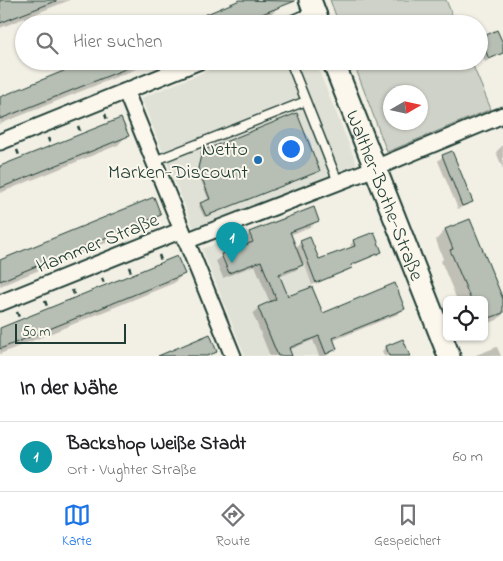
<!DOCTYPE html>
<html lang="de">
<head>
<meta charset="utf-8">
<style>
  :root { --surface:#fff; --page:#f2f2f2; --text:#202124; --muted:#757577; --line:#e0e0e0; --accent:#1a73e8 }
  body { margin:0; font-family:"Indie Flower",sans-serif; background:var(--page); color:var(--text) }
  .controls { position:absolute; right:15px; bottom:15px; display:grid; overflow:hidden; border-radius:8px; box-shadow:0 1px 4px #0004 }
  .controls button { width:45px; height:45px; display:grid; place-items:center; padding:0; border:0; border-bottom:1px solid var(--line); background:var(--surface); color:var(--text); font:25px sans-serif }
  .compass { position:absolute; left:383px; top:85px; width:45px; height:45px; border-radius:50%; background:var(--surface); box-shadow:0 1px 4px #0004; rotate:81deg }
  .scale { position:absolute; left:15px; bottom:12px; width:111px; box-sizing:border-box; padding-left:5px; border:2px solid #1f3d34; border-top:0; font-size:14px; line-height:18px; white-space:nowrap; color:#1f3d34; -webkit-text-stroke:4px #fbf7ec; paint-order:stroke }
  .you { position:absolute; left:290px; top:148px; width:18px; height:18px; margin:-12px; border:4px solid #fff; border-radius:50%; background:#1a73e8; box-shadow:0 0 0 8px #1a73e833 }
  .badge { display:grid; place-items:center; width:32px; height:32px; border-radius:50%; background:var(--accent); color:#fff; font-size:16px; font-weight:700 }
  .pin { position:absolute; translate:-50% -41px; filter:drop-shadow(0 1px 2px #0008) }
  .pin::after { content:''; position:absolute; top:26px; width:18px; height:15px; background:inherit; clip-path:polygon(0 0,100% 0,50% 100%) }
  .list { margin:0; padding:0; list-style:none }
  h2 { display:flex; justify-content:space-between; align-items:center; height:65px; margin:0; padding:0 20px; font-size:21px }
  h2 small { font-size:16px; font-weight:400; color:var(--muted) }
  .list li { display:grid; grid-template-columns:32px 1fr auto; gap:15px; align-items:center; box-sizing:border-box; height:70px; padding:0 20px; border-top:1px solid var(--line) }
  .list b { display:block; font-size:19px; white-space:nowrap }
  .list p { margin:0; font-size:16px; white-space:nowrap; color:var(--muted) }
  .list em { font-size:16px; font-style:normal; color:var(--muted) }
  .icon { flex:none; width:28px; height:28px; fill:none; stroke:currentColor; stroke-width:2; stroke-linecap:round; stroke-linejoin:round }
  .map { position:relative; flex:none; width:503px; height:356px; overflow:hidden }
  .search { position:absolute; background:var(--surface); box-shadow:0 1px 4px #0004; left:15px; right:15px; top:15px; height:55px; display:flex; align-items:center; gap:12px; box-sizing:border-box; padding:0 18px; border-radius:28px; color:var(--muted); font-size:19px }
  .sheet { height:135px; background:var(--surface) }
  nav { display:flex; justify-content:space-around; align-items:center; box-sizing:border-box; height:70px; border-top:1px solid var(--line); background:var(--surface); font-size:14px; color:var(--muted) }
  nav a { display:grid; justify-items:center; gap:2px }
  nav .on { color:var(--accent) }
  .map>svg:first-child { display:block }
</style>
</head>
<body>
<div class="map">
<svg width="503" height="356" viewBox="0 0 503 356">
  <rect width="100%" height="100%" fill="#f2f0e5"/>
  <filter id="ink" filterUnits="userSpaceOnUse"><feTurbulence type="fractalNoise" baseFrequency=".02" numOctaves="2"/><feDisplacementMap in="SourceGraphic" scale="10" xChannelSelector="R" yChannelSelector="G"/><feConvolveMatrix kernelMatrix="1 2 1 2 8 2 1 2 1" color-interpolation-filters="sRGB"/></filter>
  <g filter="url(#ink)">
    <path fill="#e0e1d6" d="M231,61H315L357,164L194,229L141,98Z
      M285,216L338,350L323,356H245L202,249Z"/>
    <path fill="#cfd2c8" stroke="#77887e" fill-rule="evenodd" d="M330,0H446L456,24H339Z
      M353,61H471L491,109L387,152ZM390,92H420V122H390Z"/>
    <path fill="#0003" d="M7,0H70L0,28V3Z
      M244,0H277L279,6L270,16L249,24H185Z
      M481,39L503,46V53L485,62L479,48V40Z
      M91,61H156L0,124V98Z
      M127,135L118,145L0,193V168Z
      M503,145V169L496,152Z
      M203,152L317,172L204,217L199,206L209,201L197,170L201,154Z
      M451,153L471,201L467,205L458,209L438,161L442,157Z
      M160,215L150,225L0,286V261Z
      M317,220L312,226L290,235L295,248L301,242L318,261L352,248L350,245L354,241L380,252L377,255L350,266L351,268L347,271L312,285L304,263L296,270L279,277L288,298L322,315L404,308L398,314L332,341L336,349L326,356H319L313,340L289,350L291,356H270L253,314L258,308L270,303L255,265L223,278L216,261L222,255L247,245L245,239L249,234L254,248L252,234H249L250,233Z
      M470,220L503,302V314L497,320L484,325V300H457L441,261L443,259L436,240L445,230Z
      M183,274L174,283L0,354V330Z
      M403,341L406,356H384L382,351L386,347Z
      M497,347L501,356H475L476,355Z"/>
    <path fill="#b7beb3" stroke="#1f3d34" d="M0,0H56V1L0,23Z
      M240,0L295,1L237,24H183Z
      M497,30L503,43V53L489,59L480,38Z
      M88,61L143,62L0,119V97Z
      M297,113L320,171L206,216L200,203L210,199L198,168L202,151Z
      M121,118L129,136L0,188V166Z
      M452,151L473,202L462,206L442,155Z
      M154,197L161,215L0,281V260Z
      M314,207L319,221L290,232L303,265L279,274L288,296L312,287L323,313L395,283L405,309L333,338L337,349L326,354L319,336L289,348L292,356H278L258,307L276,299L261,261L229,273L221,254L253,242L249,232Z
      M470,219L503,299V313L484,320V300H471L450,250L453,249L445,229Z
      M374,232L382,252L351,265L352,268L316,283L300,241L310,237L319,259L355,246L353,240Z
      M177,256L185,274L0,349V328Z
      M210,334L217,352L207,356H158Z
      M403,339L410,356H389L386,346Z"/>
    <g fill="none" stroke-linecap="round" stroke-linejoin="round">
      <g stroke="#1f3d34" stroke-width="11">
        <path id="lane" d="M290,61L338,182
          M154,161L306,101"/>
      </g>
      <g stroke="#1f3d34" stroke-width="19">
        <path id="street" d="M292,24L315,14
          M126,92L233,356
          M0,142L200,61
          M186,241L375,168L503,115
          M0,303L182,230"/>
      </g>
      <g stroke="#1f3d34" stroke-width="25">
        <g id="secondary">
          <path d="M310,0L319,24"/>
          <path id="s1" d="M333,61L449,356"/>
        </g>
      </g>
      <path stroke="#1f3d34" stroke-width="2.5" stroke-dasharray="5 4" stroke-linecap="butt" d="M105,114L108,123
        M78,126L81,134
        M48,138L51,146
        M17,150L20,158
        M159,255L162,263
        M129,267L132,275
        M102,278L105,286
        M72,290L76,298
        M45,301L48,309
        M17,312L20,320"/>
      <use href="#lane" stroke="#fbf7ec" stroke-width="8"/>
      <use href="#street" stroke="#fbf7ec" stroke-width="15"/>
      <use href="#secondary" stroke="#fbf7ec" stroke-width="21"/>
    </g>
  </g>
  <circle fill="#1f6fb2" stroke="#fbf7ec" stroke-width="2" cx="258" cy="160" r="5"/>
  <g text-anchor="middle" stroke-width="4" stroke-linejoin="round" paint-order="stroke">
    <g font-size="20" fill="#1f3d34" stroke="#fbf7ec" text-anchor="end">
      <text x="248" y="155">Netto<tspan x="248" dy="23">Marken-Discount</tspan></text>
    </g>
    <g font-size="20" fill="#1f3d34" stroke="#fbf7ec">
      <text dy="7" stroke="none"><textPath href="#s1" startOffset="144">Walther-Bothe-Straße</textPath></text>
      <text transform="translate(97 242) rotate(-22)" y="7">Hammer Straße</text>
    </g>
  </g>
</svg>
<div class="controls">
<button><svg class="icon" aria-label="locate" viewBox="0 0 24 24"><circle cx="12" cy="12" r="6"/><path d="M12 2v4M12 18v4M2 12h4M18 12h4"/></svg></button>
</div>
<svg class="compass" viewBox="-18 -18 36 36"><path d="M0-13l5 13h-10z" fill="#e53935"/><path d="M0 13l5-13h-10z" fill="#757577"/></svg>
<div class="scale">50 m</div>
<div class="you"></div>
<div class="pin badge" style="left:232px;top:263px;background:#0f9aa8">1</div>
<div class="search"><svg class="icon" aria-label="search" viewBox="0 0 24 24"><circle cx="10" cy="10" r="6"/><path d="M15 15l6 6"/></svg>Hier suchen</div>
</div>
<section class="sheet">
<h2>In der Nähe<small></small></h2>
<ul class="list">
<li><span class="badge" style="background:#0f9aa8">1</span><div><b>Backshop Weiße Stadt</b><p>Ort · Vughter Straße</p></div><em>60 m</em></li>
</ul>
</section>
<nav>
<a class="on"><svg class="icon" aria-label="map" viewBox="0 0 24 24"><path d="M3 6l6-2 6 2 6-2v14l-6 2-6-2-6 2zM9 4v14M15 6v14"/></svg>Karte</a>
<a><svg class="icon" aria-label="directions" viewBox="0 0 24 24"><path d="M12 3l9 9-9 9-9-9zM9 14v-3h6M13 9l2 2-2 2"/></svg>Route</a>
<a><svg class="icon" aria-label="saved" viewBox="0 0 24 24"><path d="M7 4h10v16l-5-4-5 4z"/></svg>Gespeichert</a>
</nav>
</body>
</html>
